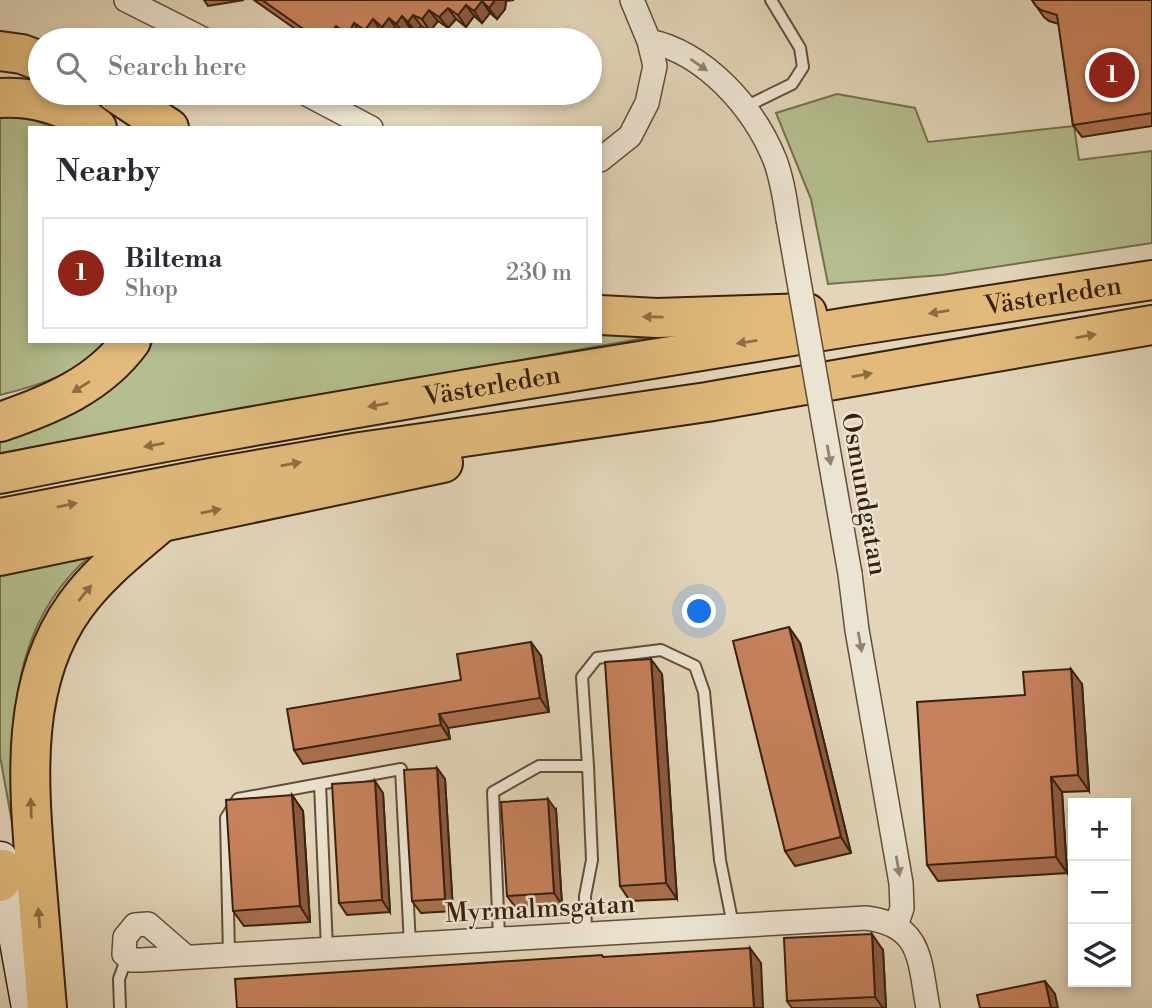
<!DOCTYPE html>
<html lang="en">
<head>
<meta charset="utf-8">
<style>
  :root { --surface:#fff; --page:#f7f7f7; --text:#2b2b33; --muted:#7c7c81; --line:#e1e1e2; --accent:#8f2418 }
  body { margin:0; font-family:"Libre Bodoni",serif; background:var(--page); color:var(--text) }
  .controls { position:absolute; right:21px; bottom:21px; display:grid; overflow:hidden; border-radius:0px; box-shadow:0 4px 10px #0003 }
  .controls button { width:63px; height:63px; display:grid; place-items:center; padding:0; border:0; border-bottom:2px solid var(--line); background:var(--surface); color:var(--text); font:35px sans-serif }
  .you { position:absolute; left:700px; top:612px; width:24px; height:24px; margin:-18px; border:5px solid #fff; border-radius:50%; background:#1a73e8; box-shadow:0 0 0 10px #1a73e833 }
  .badge { display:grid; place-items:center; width:46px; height:46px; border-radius:50%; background:var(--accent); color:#fff; font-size:23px; font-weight:700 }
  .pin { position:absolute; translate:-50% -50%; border:4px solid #fff; box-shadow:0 2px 7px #0006 }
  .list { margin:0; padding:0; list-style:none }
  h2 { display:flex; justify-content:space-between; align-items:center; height:91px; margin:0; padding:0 28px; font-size:30px }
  h2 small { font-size:23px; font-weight:400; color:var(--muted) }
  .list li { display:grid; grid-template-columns:46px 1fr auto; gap:21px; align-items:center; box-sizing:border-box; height:112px; margin:0 14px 14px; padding:0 14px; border:2px solid var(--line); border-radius:0px }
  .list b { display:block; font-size:26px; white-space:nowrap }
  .list p { margin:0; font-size:23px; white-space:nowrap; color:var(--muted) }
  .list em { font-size:23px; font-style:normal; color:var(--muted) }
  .icon { flex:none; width:38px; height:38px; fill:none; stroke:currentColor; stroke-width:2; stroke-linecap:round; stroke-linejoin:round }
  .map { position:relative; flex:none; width:1152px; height:1008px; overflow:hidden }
  .search { position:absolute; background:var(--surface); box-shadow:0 4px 10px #0003; left:28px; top:28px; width:574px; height:77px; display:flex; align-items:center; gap:18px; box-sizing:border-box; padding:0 24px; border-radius:38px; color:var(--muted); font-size:26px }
  .panel { position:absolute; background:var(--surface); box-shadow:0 4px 10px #0003; left:28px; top:126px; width:574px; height:217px; border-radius:0px }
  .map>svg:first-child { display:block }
</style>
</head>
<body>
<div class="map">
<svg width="1152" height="1008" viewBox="0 0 1152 1008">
  <rect width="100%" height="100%" fill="#e2d5b9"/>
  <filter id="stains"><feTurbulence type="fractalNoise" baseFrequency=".00286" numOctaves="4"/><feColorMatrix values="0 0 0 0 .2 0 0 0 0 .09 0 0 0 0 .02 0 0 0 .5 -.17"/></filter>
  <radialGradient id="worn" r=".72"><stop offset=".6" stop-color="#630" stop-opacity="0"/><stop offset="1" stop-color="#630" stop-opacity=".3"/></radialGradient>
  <path fill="#b4bd8e" stroke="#766e4e" stroke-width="2" d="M837,94L915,108L928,142L1074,126L1079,160L1152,151V243L942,275L828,284L811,199L776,113Z
    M0,116L34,120L53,128H30V341H106C82,373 37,386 0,395Z
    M600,323L695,329L0,453V432L127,374L148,350L153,341H600Z
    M102,546C35,597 14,668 13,750C12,766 15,782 17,798C20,832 23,866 26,900L0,756V567Z"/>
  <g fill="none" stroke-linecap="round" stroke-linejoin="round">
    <g stroke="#634d38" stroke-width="14">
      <path id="lane" d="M745,107L792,84L803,67L800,48L771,0
        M588,766L582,677L597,658L661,650L695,666L704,692L720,860L733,925
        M320,784L327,949
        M499,937L493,792L539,766H588L592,860L585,896L586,933
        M229,955L226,818L238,799L401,769L410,945
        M120,1008L119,979L127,957"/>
    </g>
    <g stroke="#634d38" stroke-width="26">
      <path id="street" d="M126,0L205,40
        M649,41C706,53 754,108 775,160C782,179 785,199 788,219
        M305,93L371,128
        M600,160L630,136L647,103L655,66L649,41L632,0
        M850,574L857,630L901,883L902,908L896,926
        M186,957L148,924L135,925L125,937L124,954L131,960H141C382,944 624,931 866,918C923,925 919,961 928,1008"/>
    </g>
    <g stroke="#39200d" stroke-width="35">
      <path id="secondary" d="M1,858L28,1008"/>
    </g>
    <g stroke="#39200d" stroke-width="42">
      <g id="highway">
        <path d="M0,51L22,54L40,61"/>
        <path d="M116,93L169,128"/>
        <path d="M0,98C34,96 70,106 97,128"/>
        <path d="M600,315L657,318L807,313"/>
        <path d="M0,422C50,405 99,385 131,341"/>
        <path id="s1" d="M0,474C157,442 316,415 474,388C699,350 926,314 1152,280"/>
        <path d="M0,518L216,477L360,452L707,402L1152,325"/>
        <path d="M0,556L443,463"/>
        <path d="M0,882L3,869"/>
        <path d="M47,1008C43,960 39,912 35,864C28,777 21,681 75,606C98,574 129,550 158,525"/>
      </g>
    </g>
    <use href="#lane" stroke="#ece4d2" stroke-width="10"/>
    <use href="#street" stroke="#ece4d2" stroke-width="23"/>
    <use href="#secondary" stroke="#ece4d2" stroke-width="32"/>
    <use href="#highway" stroke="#e1ba7c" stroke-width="38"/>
    <g stroke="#634d38" stroke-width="26" stroke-linecap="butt">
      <path id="street-bridge" d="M788,219L850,574"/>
    </g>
    <use href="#street-bridge" stroke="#ece4d2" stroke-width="23"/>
  </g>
  <path fill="#a96f4e" stroke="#39200d" stroke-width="2" d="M204,0H244L208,6Z
    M254,0H514L506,1L505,9L497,19L490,13L482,23L474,16L466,27L456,19L448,28L438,21L430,31L421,26L416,33L410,28L405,35L397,30L390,38L381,31L375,40H371L362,35L359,40H348L344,37L342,40H311Z
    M1032,0H1152V126L1082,137L1073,125L1059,24L1049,21L1044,17Z
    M800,643L851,853L795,866L785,851Z
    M541,656L549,712L448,728L450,739L303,764L294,750L461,680Z
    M662,674L677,899L630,901L620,886Z
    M1082,684L1089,791L1062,792L1067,873L938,881L927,865L1025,695Z
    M437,768L445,779L453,911L421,913L412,901Z
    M383,793L390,912L347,915L339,903Z
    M292,795L303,811L310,922L244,926L233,911Z
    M556,810L562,905L516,908L507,896Z
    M883,950L886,1008H792L787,1001Z"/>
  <path fill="#8a5a40" stroke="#39200d" stroke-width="2" d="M495,0H505L506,1L505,9L497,19L489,8Z
    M482,1L490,13L482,23L474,11Z
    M466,5L474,16L466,27L458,15Z
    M448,8L456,19L448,28L439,17Z
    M429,10L438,21L430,31L422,19Z
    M413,15L421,26L416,33L408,22Z
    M402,16L410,28L405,35L396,24Z
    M389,18L397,30L390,38L382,27Z
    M373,19L381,31L375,40H372L365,30Z
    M354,23L362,35L359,40H352L348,34Z
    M336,26L344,37L342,40H325Z
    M789,627L800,643L851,853L841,837Z
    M531,642L541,656L549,712L540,698Z
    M651,659L662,674L677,899L666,883Z
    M1071,669L1082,684L1089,791L1078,775Z
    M439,714L448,728L450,739L441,725Z
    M437,768L445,779L453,911L445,899Z
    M1051,777L1062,792L1067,873L1056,857Z
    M375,781L383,793L390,912L382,900Z
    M292,795L303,811L310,922L300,906Z
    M548,799L556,810L562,905L554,893Z
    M872,934L883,950L886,1008H883L875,997Z
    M750,948L761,963L763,1008H754Z
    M1045,981L1055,994L1058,1008H1051Z"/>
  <path fill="#c5815b" stroke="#39200d" stroke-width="2" d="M262,0H495L489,8L482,1L474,11L466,5L458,15L448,8L439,17L429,10L422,19L413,15L408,22L402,16L396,24L389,18L382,27L373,19L365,30L354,23L348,34L336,26L325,40H319Z
    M1032,0H1152V113L1073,125L1057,15L1041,10L1036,6Z
    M789,627L841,837L785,851L733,641Z
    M531,642L540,698L439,714L441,725L294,750L287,709L461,680L457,654Z
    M651,659L666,883L620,886L605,662Z
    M1071,669L1078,775L1051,777L1056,857L927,865L917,702L1025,695L1023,672Z
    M437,768L445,899L412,901L404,770Z
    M375,781L382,900L339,903L332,784Z
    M292,795L300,906L233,911L226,800Z
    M548,799L554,893L507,896L501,802Z
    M872,934L875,997L787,1001L784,938Z
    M750,948L754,1008H237L235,979L602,955L603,957Z
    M1045,981L1051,1008H980L977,995Z"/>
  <defs><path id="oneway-solid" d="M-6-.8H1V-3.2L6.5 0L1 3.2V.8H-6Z" transform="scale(1.75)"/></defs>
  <g fill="#928270">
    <use href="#oneway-solid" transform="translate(699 65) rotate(35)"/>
    <use href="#oneway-solid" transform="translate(829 455) rotate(80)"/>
    <use href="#oneway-solid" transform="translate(860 642) rotate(80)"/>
    <use href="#oneway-solid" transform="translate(898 866) rotate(80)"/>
  </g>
  <g fill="#8d6d44">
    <use href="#oneway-solid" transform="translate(939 312) rotate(171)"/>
    <use href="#oneway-solid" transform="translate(653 317) rotate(-179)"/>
    <use href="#oneway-solid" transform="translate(1086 336) rotate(-10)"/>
    <use href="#oneway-solid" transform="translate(747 342) rotate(171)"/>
    <use href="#oneway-solid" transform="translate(862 375) rotate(-10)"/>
    <use href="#oneway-solid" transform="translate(81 387) rotate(148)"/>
    <use href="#oneway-solid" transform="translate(378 405) rotate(170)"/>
    <use href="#oneway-solid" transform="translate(154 445) rotate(170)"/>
    <use href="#oneway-solid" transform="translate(291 464) rotate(-10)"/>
    <use href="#oneway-solid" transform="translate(67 505) rotate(-11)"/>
    <use href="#oneway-solid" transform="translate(211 511) rotate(-11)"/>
    <use href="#oneway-solid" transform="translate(85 593) rotate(-51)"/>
    <use href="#oneway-solid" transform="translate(31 808) rotate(-92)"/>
    <use href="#oneway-solid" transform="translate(39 918) rotate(-95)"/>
  </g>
  <g text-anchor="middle" stroke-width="5" stroke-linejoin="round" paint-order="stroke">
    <g font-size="26" fill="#39200d" stroke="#ece4d2">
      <text dy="9" stroke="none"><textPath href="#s1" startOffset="1068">Västerleden</textPath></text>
      <text dy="9" stroke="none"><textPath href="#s1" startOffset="500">Västerleden</textPath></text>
      <text transform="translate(865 494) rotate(80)" y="9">Osmundgatan</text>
      <text transform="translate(540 908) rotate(-3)" y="9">Myrmalmsgatan</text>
    </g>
  </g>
  <rect width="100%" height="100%" filter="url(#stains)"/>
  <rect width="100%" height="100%" fill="url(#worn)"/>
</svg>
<div class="controls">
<button>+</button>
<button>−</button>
<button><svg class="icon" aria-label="layers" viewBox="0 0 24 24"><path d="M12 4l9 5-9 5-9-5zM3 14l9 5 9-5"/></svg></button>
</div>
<div class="you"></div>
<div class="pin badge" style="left:1112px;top:75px">1</div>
<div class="search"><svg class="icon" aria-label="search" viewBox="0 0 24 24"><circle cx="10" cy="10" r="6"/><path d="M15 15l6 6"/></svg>Search here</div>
<section class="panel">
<h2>Nearby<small></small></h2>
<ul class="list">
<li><span class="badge">1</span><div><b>Biltema</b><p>Shop</p></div><em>230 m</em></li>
</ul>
</section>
</div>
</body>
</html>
